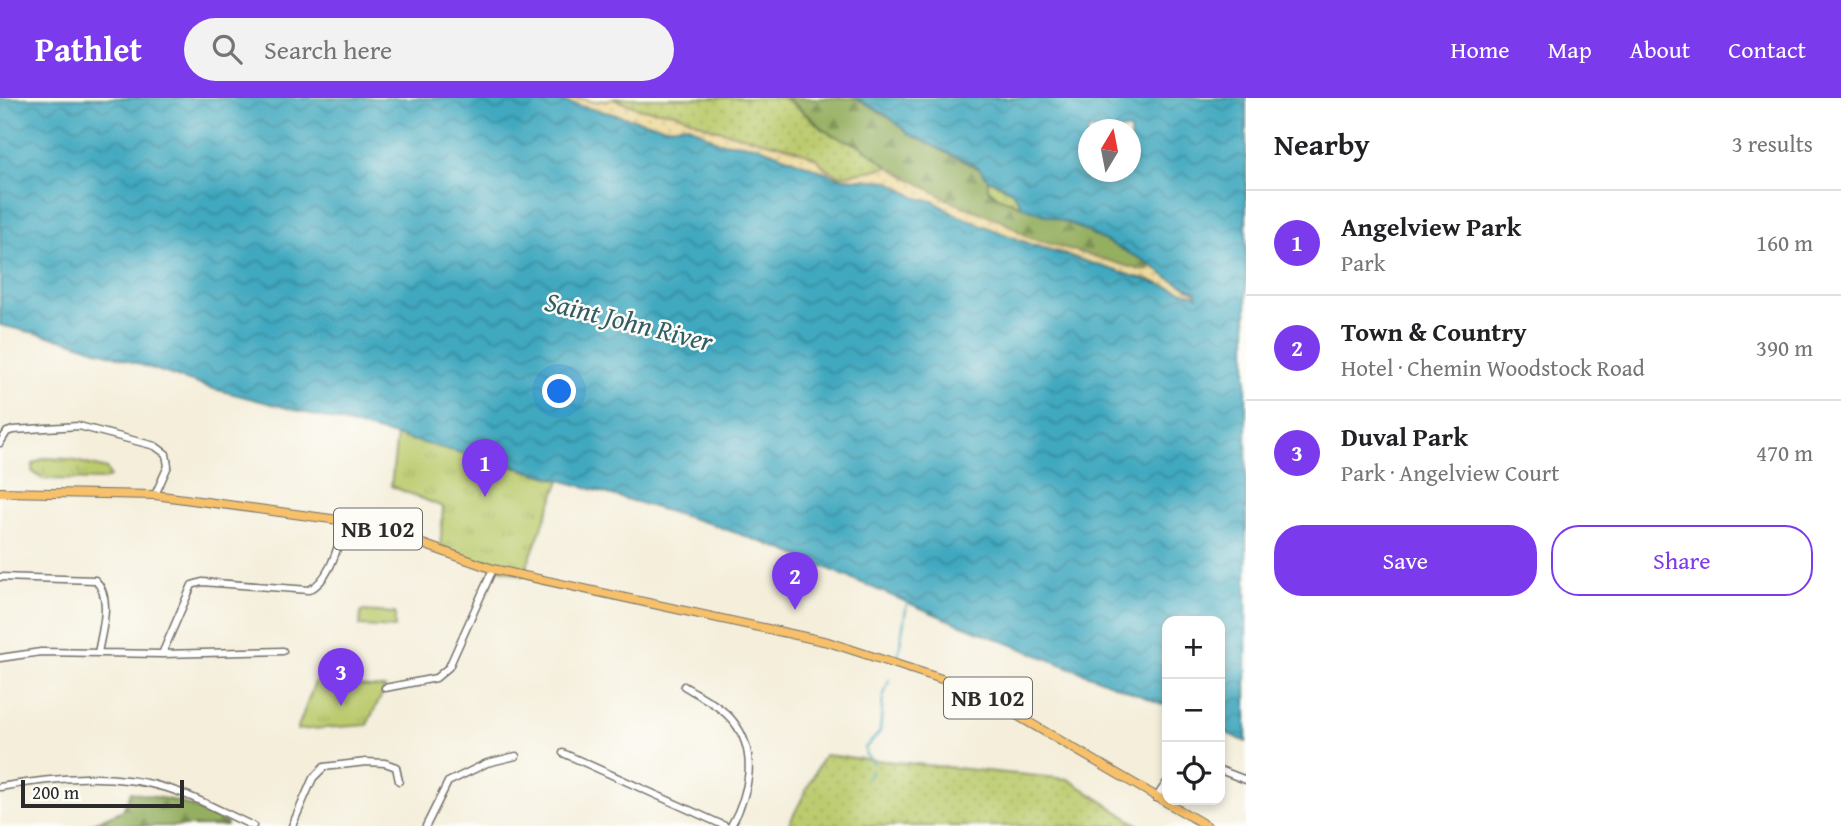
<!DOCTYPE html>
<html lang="en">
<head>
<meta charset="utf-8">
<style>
  :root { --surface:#fff; --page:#f2f2f2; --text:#202124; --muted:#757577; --line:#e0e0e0; --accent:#7c3aed }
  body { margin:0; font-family:"Gentium Book Plus",serif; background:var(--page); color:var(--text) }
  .controls { position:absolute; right:21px; bottom:21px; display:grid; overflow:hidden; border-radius:14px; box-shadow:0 4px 10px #0003 }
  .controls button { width:63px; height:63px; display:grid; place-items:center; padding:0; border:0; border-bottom:2px solid var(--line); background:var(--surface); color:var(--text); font:35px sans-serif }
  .compass { position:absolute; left:1078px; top:21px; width:63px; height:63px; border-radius:50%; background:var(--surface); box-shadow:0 4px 10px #0003; rotate:10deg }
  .scale { position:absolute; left:21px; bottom:18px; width:163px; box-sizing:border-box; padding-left:7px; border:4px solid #2b2b2b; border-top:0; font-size:19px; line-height:24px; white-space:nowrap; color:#2b2b2b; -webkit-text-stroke:5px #fdfcf7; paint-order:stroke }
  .you { position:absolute; left:560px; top:294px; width:24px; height:24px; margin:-18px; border:5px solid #fff; border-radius:50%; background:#1a73e8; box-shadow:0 0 0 10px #1a73e833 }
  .badge { display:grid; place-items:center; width:46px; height:46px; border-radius:50%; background:var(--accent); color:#fff; font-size:23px; font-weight:700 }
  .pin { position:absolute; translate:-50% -58px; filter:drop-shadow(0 2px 4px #0008) }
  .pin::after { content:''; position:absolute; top:37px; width:24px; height:21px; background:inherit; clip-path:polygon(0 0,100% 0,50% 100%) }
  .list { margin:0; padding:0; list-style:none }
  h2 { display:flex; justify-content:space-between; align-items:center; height:91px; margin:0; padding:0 28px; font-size:30px }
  h2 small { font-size:23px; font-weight:400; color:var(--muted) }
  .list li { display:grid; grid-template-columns:46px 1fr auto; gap:21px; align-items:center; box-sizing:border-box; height:105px; padding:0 28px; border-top:2px solid var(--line) }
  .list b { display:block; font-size:26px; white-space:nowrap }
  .list p { margin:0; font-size:23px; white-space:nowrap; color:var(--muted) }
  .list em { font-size:23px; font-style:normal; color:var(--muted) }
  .actions { display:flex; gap:14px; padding:21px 28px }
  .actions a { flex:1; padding:16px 0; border:2px solid var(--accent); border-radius:28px; text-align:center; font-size:24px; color:var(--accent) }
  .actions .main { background:var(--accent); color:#fff }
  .icon { flex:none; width:38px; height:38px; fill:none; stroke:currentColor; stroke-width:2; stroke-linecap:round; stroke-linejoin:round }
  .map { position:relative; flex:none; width:1246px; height:728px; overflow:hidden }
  header { display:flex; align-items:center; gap:42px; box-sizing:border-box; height:98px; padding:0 35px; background:var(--accent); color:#fff }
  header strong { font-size:33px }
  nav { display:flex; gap:38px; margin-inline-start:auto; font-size:24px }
  .search { width:490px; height:63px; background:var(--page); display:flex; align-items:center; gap:18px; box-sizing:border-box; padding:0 24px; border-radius:38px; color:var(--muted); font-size:26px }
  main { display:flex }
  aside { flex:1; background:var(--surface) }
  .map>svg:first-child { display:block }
</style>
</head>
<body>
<header>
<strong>Pathlet</strong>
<div class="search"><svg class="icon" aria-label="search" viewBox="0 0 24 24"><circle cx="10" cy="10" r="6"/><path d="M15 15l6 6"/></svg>Search here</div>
<nav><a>Home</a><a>Map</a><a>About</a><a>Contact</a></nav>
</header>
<main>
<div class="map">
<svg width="1246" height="728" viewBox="0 0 1246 728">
  <defs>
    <pattern id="grass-dots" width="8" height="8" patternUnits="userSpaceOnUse" patternTransform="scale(1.75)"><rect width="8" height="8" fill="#bbcb6d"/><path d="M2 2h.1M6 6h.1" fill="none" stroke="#a1ae5f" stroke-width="1.8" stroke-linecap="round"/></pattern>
    <pattern id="forest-firs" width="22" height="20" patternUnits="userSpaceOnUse" patternTransform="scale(1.75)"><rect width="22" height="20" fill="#94af60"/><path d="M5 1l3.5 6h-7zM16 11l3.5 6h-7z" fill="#798f4f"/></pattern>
    <pattern id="wetland-marsh" width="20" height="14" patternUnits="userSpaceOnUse" patternTransform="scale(1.75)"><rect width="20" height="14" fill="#bbcb6d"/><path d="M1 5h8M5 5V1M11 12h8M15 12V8" fill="none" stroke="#a1ae5f"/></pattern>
    <pattern id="sand-dots" width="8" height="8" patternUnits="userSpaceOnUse" patternTransform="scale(1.75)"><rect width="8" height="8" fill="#eeda9e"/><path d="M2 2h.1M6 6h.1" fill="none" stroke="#cb8" stroke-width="1.8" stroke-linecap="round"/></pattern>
    <pattern id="park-tufts" width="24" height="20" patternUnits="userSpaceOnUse" patternTransform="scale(1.75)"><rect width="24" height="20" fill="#bbcb6d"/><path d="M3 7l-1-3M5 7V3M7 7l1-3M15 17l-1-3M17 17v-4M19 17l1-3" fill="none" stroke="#a1ae5f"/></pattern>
    <pattern id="water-waves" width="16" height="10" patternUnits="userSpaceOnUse" patternTransform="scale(1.75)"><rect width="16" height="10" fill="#3fa8bf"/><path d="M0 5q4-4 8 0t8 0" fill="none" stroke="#35899b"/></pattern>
  </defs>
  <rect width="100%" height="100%" fill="#fdfcf7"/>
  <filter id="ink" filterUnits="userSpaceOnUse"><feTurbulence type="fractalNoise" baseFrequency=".0143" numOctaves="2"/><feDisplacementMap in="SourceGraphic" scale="14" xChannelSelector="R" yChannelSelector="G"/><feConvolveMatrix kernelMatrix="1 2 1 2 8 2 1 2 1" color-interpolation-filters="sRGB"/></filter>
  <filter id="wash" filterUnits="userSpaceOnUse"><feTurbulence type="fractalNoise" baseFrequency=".00686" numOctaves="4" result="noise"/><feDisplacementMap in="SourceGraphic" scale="28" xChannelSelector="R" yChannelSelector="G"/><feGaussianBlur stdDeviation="1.57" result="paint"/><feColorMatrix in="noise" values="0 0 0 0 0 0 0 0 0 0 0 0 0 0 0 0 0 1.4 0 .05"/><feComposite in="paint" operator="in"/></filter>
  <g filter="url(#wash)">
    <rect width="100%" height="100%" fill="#f4eeda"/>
    <path fill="url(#grass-dots)" stroke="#737b4c" stroke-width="2" d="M613,0H783C800,8 811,24 827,34C845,45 879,49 889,69L840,78L824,70L816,60L791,50L713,31L676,15L641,11Z
      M988,81L1013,94L1023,109L998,99L987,89Z
      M824,657L1068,681L1140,728H788Z"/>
    <path fill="url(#forest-firs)" stroke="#606d46" stroke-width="2" d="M783,0H855L894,23L909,36L983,73L988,79V91L998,99L1074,127L1145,163L1151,170L1144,173L1030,140L1000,122L952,104L889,69L858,46L830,36L792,4Z
      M131,694L181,704L227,725V728H87L123,712Z"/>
    <path fill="url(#wetland-marsh)" stroke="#737b4c" stroke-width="2" d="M68,361L107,371L110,379L103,382L42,381L32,373L33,366L44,360Z"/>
    <path fill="url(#sand-dots)" stroke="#8c8264" stroke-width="2" d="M548,0H579L593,4L613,1L641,11L676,15L713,31L791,50L816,60L825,70L840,78L889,69L952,104L1000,122L1030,140L1144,173L1149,172L1151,167L1199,197L1183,196L1148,181L1125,177L1063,155L1029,146L954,116L933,103L917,100L888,83L840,80L754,47L719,44L688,27L665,29Z"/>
    <path fill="url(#park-tufts)" stroke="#737b4c" stroke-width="2" d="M397,337L560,382L523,478L440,453L443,409L391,388Z
      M318,576L358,588L385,590L367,627L297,632Z"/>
    <path fill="#bbcb6d" stroke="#737b4c" stroke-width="2" d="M361,513L395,515V530L360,528Z"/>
    <path fill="url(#water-waves)" stroke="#356a75" stroke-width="2" fill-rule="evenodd" d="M0,0H548L665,29L688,27L719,44L754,47L840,80L888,83L917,100L933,103L954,116L1029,146L1198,198L1196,193L1170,181L1145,163L1074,127L1023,109L1011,92L988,81L978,69L909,36L887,17L855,0H1246V644L1220,632V523H1167V608L944,520L787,453L711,426L516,369L210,290L73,244L0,227ZM1088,32H1130V74H1088Z"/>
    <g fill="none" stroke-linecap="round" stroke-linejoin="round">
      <path stroke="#3fa8bf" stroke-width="2" d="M898,559L907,505
        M874,666L866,657L865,650L880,634L883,600L889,582
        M867,681L872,672"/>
    </g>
  </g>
  <g filter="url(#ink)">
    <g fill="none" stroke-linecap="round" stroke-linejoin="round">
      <g stroke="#716f68" stroke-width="9">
        <path id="minor" d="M0,345L7,334L13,332L79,328L155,348L166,356L168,368L155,397
          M0,479L95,482C113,499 102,532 98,555
          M162,556L192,487L202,484L309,492C332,481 338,445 346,423
          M0,560L41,554L162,556L283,553
          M684,588C700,598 721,608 733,623C759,655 749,696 731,728
          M385,590L436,580L449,569L493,471
          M563,655L725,728
          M1220,672L1246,682
          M0,689C56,679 115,674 170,691C199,700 226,716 253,728
          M1156,700L1167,684
          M292,728L313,680L324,669L366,664L385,665L396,669L399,683
          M426,728L448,684L487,665L516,658"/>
      </g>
      <g stroke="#716f68" stroke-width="10">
        <path id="major" d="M0,394L155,397L346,423L386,433L493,471L828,544L954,585L987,600L1207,728"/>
      </g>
      <use href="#minor" stroke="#fff" stroke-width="6"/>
      <use href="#major" stroke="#f7c06b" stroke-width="8"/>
    </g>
  </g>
  <g text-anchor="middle" stroke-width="5" stroke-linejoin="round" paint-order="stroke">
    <g fill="#fdfcf7" stroke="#6a6a68" stroke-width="2">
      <rect x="334" y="410.5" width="88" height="41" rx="5"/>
      <rect x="944" y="579.5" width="88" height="41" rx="5"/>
    </g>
    <g font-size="24" font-weight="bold" fill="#2b2b2b">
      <text x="378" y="439">NB 102</text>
      <text x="988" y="608">NB 102</text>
    </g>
    <g font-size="28" font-style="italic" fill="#335d66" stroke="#fdfcf7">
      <text transform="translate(629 223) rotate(14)" y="10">Saint John River</text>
    </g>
  </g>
</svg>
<div class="controls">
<button>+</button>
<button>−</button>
<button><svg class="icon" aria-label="locate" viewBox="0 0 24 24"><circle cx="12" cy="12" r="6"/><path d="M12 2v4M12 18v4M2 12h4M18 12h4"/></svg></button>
</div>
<svg class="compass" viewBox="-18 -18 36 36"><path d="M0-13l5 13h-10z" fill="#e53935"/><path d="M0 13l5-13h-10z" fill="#757577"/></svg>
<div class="scale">200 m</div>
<div class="you"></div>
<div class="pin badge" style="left:485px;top:399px">1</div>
<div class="pin badge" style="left:795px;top:512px">2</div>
<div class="pin badge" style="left:341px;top:608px">3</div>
</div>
<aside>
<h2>Nearby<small>3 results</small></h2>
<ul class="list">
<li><span class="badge">1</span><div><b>Angelview Park</b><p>Park</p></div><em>160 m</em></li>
<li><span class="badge">2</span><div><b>Town &amp; Country</b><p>Hotel · Chemin Woodstock Road</p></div><em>390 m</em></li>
<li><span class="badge">3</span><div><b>Duval Park</b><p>Park · Angelview Court</p></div><em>470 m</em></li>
</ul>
<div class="actions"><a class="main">Save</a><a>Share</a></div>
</aside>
</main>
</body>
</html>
